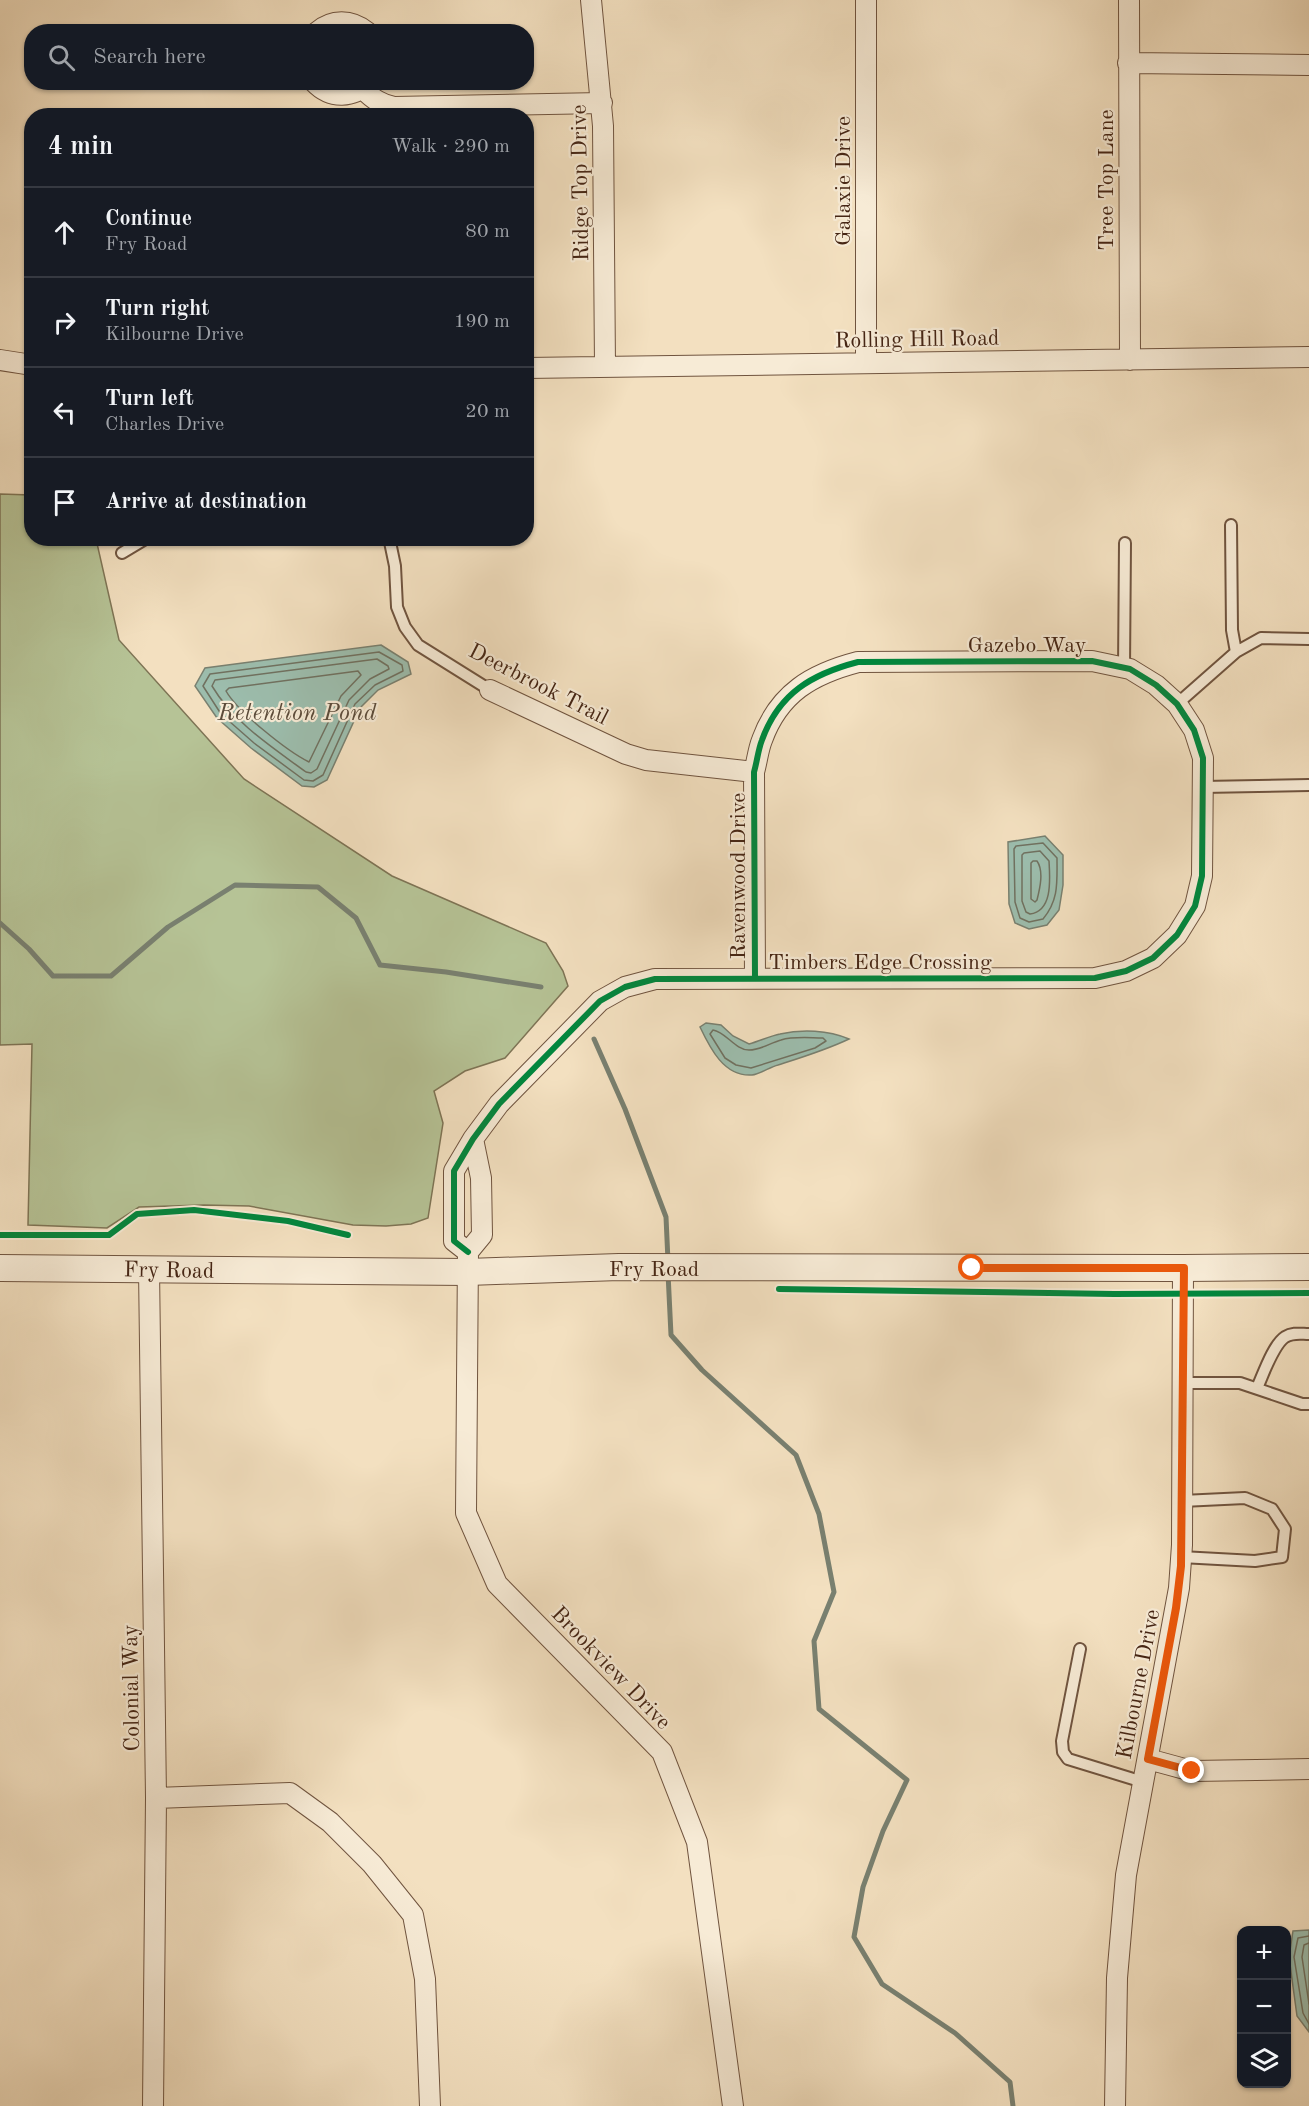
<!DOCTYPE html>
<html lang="en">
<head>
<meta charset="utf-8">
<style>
  :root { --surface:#171b24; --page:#242831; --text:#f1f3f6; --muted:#9ea1a6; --line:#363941 }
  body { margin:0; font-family:"Old Standard TT",serif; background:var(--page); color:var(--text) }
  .controls { position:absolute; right:18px; bottom:18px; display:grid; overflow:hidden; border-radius:12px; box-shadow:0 2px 4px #0004 }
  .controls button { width:54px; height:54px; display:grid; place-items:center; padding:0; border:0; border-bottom:2px solid var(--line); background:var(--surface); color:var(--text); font:30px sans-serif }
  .stop { position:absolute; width:18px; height:18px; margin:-14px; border:4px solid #ea580c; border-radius:50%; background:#fff }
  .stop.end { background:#ea580c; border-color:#fff; box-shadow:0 2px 6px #0008 }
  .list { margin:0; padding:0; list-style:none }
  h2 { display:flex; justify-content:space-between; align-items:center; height:78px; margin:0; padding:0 24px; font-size:26px }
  h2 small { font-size:20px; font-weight:400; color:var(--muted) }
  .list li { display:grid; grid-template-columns:39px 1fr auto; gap:18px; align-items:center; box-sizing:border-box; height:90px; padding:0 24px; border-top:2px solid var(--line) }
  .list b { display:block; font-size:22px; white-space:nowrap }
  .list p { margin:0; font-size:20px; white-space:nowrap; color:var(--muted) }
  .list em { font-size:20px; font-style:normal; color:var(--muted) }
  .icon { flex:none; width:33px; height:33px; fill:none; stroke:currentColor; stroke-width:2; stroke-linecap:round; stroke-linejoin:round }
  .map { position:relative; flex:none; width:1309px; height:2106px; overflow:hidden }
  .search { position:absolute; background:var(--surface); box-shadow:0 2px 4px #0004; left:24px; top:24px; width:510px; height:66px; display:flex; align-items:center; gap:15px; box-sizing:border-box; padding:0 21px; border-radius:24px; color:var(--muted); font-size:22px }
  .panel { position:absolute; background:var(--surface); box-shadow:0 2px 4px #0004; left:24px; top:108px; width:510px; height:438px; border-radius:24px }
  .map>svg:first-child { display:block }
</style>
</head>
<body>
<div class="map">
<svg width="1309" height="2106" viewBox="0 0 1309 2106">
  <rect width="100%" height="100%" fill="#f3e0c0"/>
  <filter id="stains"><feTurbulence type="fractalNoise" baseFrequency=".00333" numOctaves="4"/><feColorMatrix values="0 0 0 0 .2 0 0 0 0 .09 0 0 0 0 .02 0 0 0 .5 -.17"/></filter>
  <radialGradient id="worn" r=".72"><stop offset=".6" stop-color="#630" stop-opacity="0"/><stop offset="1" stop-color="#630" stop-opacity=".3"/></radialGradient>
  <path fill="#b6c396" stroke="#7e7455" stroke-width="1.5" d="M0,494L31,495L32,538L96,539L119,640L244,779L392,876L546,943L563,971L568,986L505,1058L465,1071L434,1091L443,1123L428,1218L411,1224L386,1226L353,1225L249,1206L204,1205L139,1207L107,1228L28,1225L32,1044L0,1045Z"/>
  <path fill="#9cbdad" stroke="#798070" stroke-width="1.5" d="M381,645L408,662L411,674L378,690L360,708L327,780L314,787L302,786L251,748L217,718L195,686L205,668Z
    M1045,836L1063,855V885L1059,910L1047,925L1029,929L1015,923L1009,904L1008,842Z
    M706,1023L721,1025L733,1036L749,1044C760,1041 770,1036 780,1034C802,1029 828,1030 849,1039C826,1050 803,1057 778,1065C770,1067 760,1074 752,1075C724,1077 710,1048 700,1027Z
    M1309,1930V2032L1297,2016L1289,1957L1293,1931Z"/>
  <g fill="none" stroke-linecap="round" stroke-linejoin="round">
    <path stroke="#707160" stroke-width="1.5" d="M379,652L402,665L403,671L375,685L355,704L323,775L313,781L304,780L254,743L221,714L203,686L210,674Z
      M377,659L388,666L389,669L370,679L349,700L317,769L311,773L306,772C272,747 234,723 212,686L215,680Z
      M358,671L361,675L341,696L309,762C287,751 238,712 226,691L229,688Z
      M1043,843L1057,858C1057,882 1059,900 1043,919L1029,922L1020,918L1015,902L1014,849L1016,846Z
      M1040,851L1049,861C1050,879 1053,911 1030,914L1026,912L1022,901V855L1024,853Z
      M1033,861H1037C1044,871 1040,888 1037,900L1035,902L1031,899V863Z
      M713,1030C726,1032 735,1050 749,1050C761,1050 770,1043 781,1040C794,1036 810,1038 823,1038L826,1041L815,1048L751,1068L736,1065L725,1058L710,1034Z
      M1309,1936L1298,1938L1294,1957L1303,2013L1309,2024
      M1309,1943L1304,1945L1302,1957L1309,2004"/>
    <path stroke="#798070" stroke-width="5" d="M0,923L29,949L53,976H111L168,927L235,885L318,887L356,918L380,965L446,972L541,987
      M594,1039L625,1109L666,1217L668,1261
      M668,1273L671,1335L702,1370L796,1455L819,1514L834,1592L814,1641L819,1709L907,1780L883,1831L863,1887L854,1937L882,1984L955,2033L1010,2082L1013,2106"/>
    <g stroke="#70543f" stroke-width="14">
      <path id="service" d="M1231,525L1232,630L1236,652
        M386,538L390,542L395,566L397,607L405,627L418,645L490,690
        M122,553L147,538
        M1124,668L1125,543
        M1177,704L1236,652L1261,638L1309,639
        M1203,787L1309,785
        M1183,1383H1240L1302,1404H1309
        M1257,1388C1263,1375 1273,1345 1285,1337C1293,1332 1301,1334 1309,1334
        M1181,1557L1255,1561L1282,1557L1285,1529L1272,1509L1245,1498L1182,1501
        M1080,1649L1062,1741L1063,1752L1068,1759L1143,1782"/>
    </g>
    <g stroke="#70543f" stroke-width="22">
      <path id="minor" d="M591,0L603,126L605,366
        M1129,0L1130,360
        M317,32C332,19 351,19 367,32
        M1128,63L1309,65
        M314,82C331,100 353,98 370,82
        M363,89C373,99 380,104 394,107L602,103
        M0,360L32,365
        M866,362V0
        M526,368L1309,357
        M490,690L626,754L646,760L754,772
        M473,1139L481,1178L482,1235L468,1252L466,1513L497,1584L662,1752L697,1842L733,2106
        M468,1252L454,1241V1171L473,1139L499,1104L600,1001L625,987L655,979L1095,978L1126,971L1153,958L1177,935L1195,906L1202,876L1203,758L1194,730L1177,704L1156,685L1130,669L1092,661L858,662C812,674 779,693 762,740C758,750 757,762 754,772L755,979
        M149,1269L156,1798L153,2106
        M1148,1759L1192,1771L1309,1769
        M156,1798L290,1793L330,1822L372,1864L413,1915L425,1979L430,2106
        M1115,2106L1117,1978L1126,1875L1179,1588L1182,1545L1183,1268"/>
    </g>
    <g stroke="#70543f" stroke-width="28">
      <path id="tertiary" d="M0,1268L468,1272L619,1267L1183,1268L1309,1267"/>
    </g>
    <use href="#service" stroke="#f7ebd6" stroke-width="10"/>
    <use href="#minor" stroke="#f7ebd6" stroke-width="20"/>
    <use href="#tertiary" stroke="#f7ebd6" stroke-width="26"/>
    <g stroke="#f7ebd6" stroke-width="10">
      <path id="cycleway" d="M0,1235H109L137,1214L194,1210L288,1221L348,1235
        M468,1252L454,1241V1171L473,1139L499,1104L600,1001L625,987L655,979L1095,978L1126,971L1153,958L1177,935L1195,906L1202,876L1203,758L1194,730L1177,704L1156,685L1130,669L1092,661L858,662C812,674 779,693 762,740C758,750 757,762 754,772L755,979
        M779,1289L1114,1294L1309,1293"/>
    </g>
    <use href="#cycleway" stroke="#00873e" stroke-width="6"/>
  </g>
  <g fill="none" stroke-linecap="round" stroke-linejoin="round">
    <path stroke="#ea580c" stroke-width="8" d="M972,1268H1184L1181,1566L1176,1608L1148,1759L1192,1771"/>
  </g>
  <g text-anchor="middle" stroke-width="4.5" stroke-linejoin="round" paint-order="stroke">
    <g font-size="22" fill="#452514" stroke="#f7ebd6">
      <text transform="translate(1105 180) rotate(-90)" y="8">Tree Top Lane</text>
      <text transform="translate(842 181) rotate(-90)" y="8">Galaxie Drive</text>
      <text transform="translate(579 183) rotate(-91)" y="8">Ridge Top Drive</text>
      <text transform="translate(917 338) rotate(-1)" y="8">Rolling Hill Road</text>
      <text x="1027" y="652">Gazebo Way</text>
      <text transform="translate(539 683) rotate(27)" y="8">Deerbrook Trail</text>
      <text transform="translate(737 876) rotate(-90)" y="8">Ravenwood Drive</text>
      <text x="880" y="969">Timbers Edge Crossing</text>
      <text x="654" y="1276">Fry Road</text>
      <text transform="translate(169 1269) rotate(1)" y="8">Fry Road</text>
      <text transform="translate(612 1667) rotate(46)" y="8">Brookview Drive</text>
      <text transform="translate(1137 1684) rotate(-79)" y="8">Kilbourne Drive</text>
      <text transform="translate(130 1688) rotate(-91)" y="8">Colonial Way</text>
    </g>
    <g font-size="24" font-style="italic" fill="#5b4b3a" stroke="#f7ebd6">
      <text x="297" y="720">Retention Pond</text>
    </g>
  </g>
  <rect width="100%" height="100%" filter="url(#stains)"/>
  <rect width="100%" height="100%" fill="url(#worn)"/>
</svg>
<div class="controls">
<button>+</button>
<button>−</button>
<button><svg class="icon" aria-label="layers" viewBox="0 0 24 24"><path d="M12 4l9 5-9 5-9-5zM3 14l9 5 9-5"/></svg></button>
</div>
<div class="stop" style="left:972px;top:1268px"></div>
<div class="stop end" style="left:1192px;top:1771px"></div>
<div class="search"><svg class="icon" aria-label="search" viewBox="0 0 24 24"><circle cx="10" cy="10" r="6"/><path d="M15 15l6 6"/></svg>Search here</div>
<section class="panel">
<h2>4 min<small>Walk · 290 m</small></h2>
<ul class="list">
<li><svg class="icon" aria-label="ahead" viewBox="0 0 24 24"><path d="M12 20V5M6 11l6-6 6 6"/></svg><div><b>Continue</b><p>Fry Road</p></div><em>80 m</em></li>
<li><svg class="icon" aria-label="right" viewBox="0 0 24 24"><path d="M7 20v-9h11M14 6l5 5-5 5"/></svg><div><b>Turn right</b><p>Kilbourne Drive</p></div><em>190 m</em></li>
<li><svg class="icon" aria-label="left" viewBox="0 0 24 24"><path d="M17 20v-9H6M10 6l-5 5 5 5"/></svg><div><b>Turn left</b><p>Charles Drive</p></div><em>20 m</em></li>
<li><svg class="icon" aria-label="arrive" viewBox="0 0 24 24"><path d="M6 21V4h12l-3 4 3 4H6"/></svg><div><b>Arrive at destination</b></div></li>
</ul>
</section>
</div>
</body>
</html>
